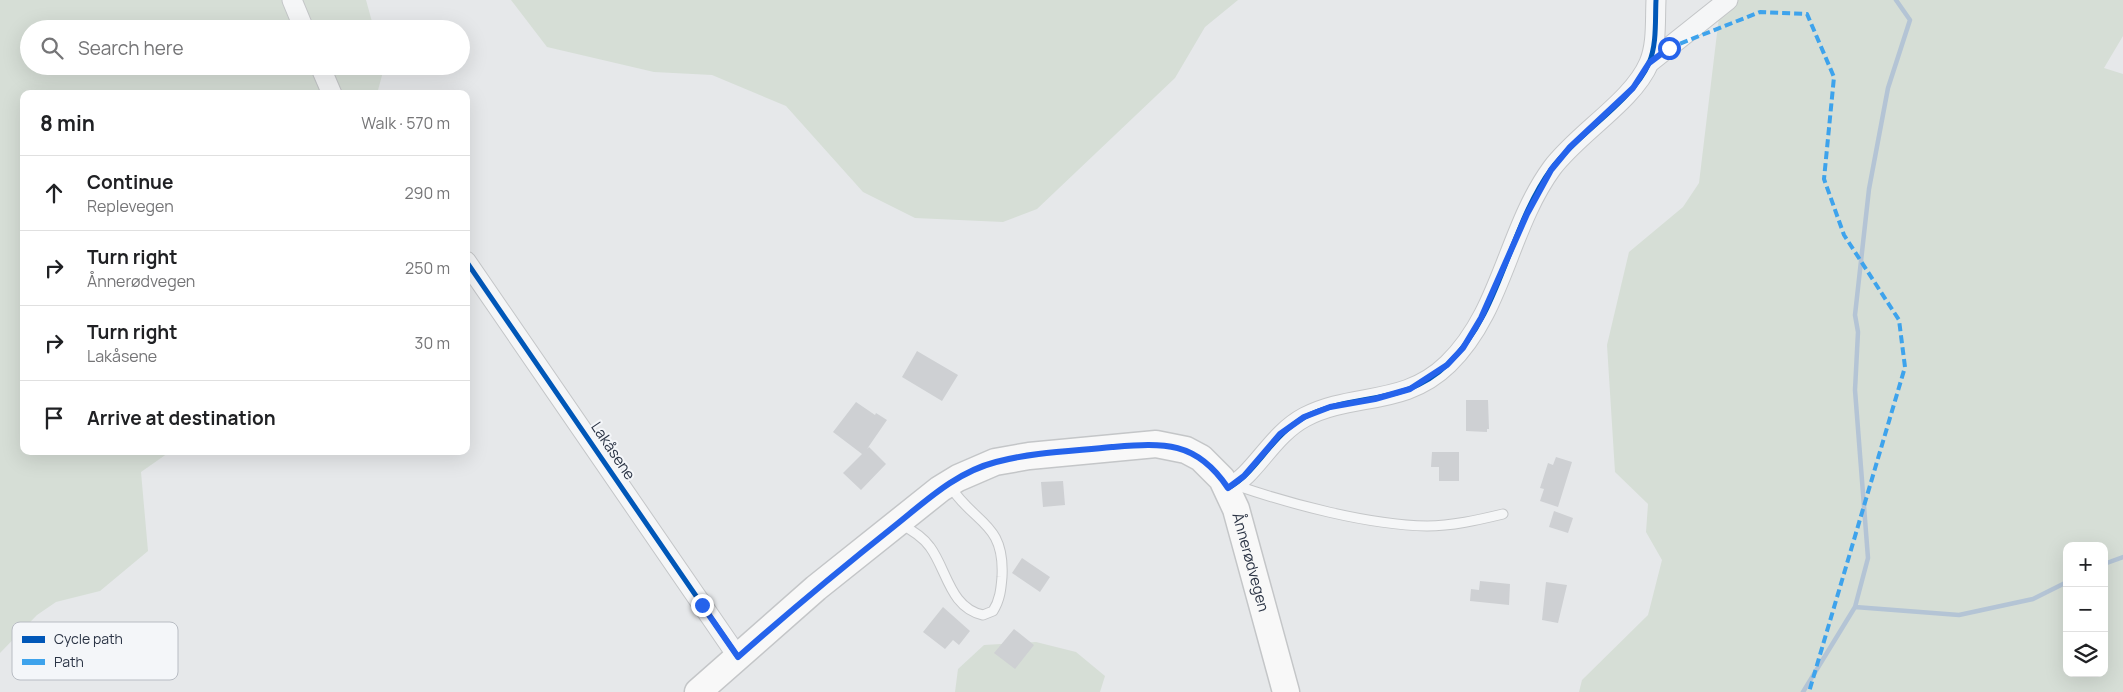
<!DOCTYPE html>
<html lang="en">
<head>
<meta charset="utf-8">
<style>
  :root { --surface:#fff; --page:#f2f2f2; --text:#202124; --muted:#757577; --line:#e0e0e0 }
  body { margin:0; font-family:Manrope,sans-serif; background:var(--page); color:var(--text) }
  .controls { position:absolute; right:15px; bottom:15px; display:grid; overflow:hidden; border-radius:10px; box-shadow:0 5px 20px #0002 }
  .controls button { width:45px; height:45px; display:grid; place-items:center; padding:0; border:0; border-bottom:1px solid var(--line); background:var(--surface); color:var(--text); font:25px sans-serif }
  .stop { position:absolute; width:15px; height:15px; margin:-11px; border:4px solid #2563eb; border-radius:50%; background:#fff }
  .stop.end { background:#2563eb; border-color:#fff; box-shadow:0 1px 5px #0008 }
  .list { margin:0; padding:0; list-style:none }
  h2 { display:flex; justify-content:space-between; align-items:center; height:65px; margin:0; padding:0 20px; font-size:21px }
  h2 small { font-size:16px; font-weight:400; color:var(--muted) }
  .list li { display:grid; grid-template-columns:32px 1fr auto; gap:15px; align-items:center; box-sizing:border-box; height:75px; padding:0 20px; border-top:1px solid var(--line) }
  .list b { display:block; font-size:19px; white-space:nowrap }
  .list p { margin:0; font-size:16px; white-space:nowrap; color:var(--muted) }
  .list em { font-size:16px; font-style:normal; color:var(--muted) }
  .icon { flex:none; width:28px; height:28px; fill:none; stroke:currentColor; stroke-width:2; stroke-linecap:round; stroke-linejoin:round }
  .map { position:relative; flex:none; width:2123px; height:692px; overflow:hidden }
  .search { position:absolute; background:var(--surface); box-shadow:0 5px 20px #0002; left:20px; top:20px; width:450px; height:55px; display:flex; align-items:center; gap:12px; box-sizing:border-box; padding:0 18px; border-radius:28px; color:var(--muted); font-size:19px }
  .panel { position:absolute; background:var(--surface); box-shadow:0 5px 20px #0002; left:20px; top:90px; width:450px; height:365px; border-radius:10px }
  .map>svg:first-child { display:block }
</style>
</head>
<body>
<div class="map">
<svg width="2123" height="692" viewBox="0 0 2123 692">
  <rect width="100%" height="100%" fill="#e6e8ea"/>
  <path fill="#d6ded6" fill-rule="evenodd" d="M0,0H366L374,29H29V66H381L384,68L377,94H24V451H171L141,472L148,551L100,591L56,602L37,615L0,653Z
    M511,0H1238L1205,27L1175,78L1037,209L1003,222L915,218L863,192L786,106L712,75L654,72L547,47Z
    M1721,0H2123V36L2104,68L2123,74V692H1579L1582,680L1648,615L1662,560L1646,532L1648,504L1615,472L1607,345L1629,252L1683,207L1699,183ZM2067,546H2104V673H2067Z
    M1036,642L1076,652L1105,676L1100,692H955L958,669L984,645Z"/>
  <g fill="none" stroke-linecap="round" stroke-linejoin="round">
    <path stroke="#b4c4d5" stroke-width="4.5" d="M2104,564L2123,557
      M1855,607L1868,558L1855,390L1858,332L1855,315L1869,189L1888,88L1910,20L1896,0
      M1803,692L1855,607L1959,615L2033,599L2067,582"/>
  </g>
  <path fill="#ced0d3" d="M917,351L958,375L942,401L902,377Z
    M1466,400H1488L1489,429H1487V432L1466,431Z
    M856,402L875,415L876,413L887,420L867,449L869,447L886,464L861,490L843,473L862,454L833,432Z
    M1432,452H1459V481H1439V467H1431Z
    M1556,457L1572,462L1558,507L1540,501L1544,489L1540,488L1548,463L1553,465Z
    M1063,481L1065,505L1043,507L1041,482Z
    M1554,511L1573,518L1568,533L1549,527Z
    M1022,558L1050,577L1040,592L1012,573Z
    M1480,581L1510,584L1509,605L1470,601L1471,589L1479,590Z
    M1546,582L1567,585L1558,623L1542,620Z
    M943,607L970,631L959,645L953,640L945,649L923,632Z
    M1014,629L1034,645L1015,669L994,653Z"/>
  <g fill="none" stroke-linecap="round" stroke-linejoin="round">
    <g stroke="#c4c6c8" stroke-width="11">
      <path id="service" d="M1235,485C1290,504 1368,525 1427,526C1452,526 1478,520 1503,514
        M900,524C912,530 923,537 930,547C947,570 950,608 983,615L993,611C1000,600 1001,589 1002,577C1005,522 974,524 950,486"/>
    </g>
    <g stroke="#c4c6c8" stroke-width="21">
      <path id="minor" d="M292,0L304,29
        M1649,63L1728,0
        M320,66L332,94
        M466,261L738,657
        M1228,488C1256,474 1271,435 1305,417C1353,392 1404,407 1448,364C1502,312 1508,228 1552,168C1578,133 1633,101 1649,63C1657,44 1655,21 1656,0"/>
    </g>
    <g stroke="#c4c6c8" stroke-width="29">
      <g id="secondary">
        <path id="s1" d="M698,692L816,588L940,489L958,478L995,462L1029,456L1156,444L1186,450L1201,458L1222,479L1236,509L1286,692"/>
      </g>
    </g>
    <use href="#service" stroke="#f5f6f7" stroke-width="9"/>
    <use href="#minor" stroke="#f5f6f7" stroke-width="19"/>
    <use href="#secondary" stroke="#f8f8f8" stroke-width="26"/>
    <path stroke="#3ea3ec" stroke-width="4" stroke-dasharray="8 4" stroke-linecap="butt" d="M1669,48L1760,12L1807,14L1834,77L1824,179L1844,235L1899,320L1905,367L1809,692"/>
    <g stroke="#f4f6f9" stroke-width="8">
      <path id="cycleway" d="M466,261L738,657
        M1228,488C1256,474 1271,435 1305,417C1353,392 1404,407 1448,364C1502,312 1508,228 1552,168C1578,133 1633,101 1649,63C1657,44 1655,21 1656,0"/>
    </g>
    <use href="#cycleway" stroke="#0057b8" stroke-width="5"/>
  </g>
  <g fill="none" stroke-linecap="round" stroke-linejoin="round">
    <path stroke="#2563eb" stroke-width="6" d="M702,605L738,657C790,611 843,567 897,524C928,499 957,472 996,462C1033,452 1074,451 1112,447C1163,443 1196,440 1228,488L1244,476L1280,434L1304,417L1330,407L1375,399L1410,389L1447,365L1463,348L1481,318L1527,214L1551,170L1570,147L1633,88L1649,63L1669,48"/>
  </g>
  <g text-anchor="middle" stroke-width="4" stroke-linejoin="round" paint-order="stroke">
    <g font-size="15" fill="#2b3445" stroke="#f4f6f9">
      <text transform="translate(613 451) rotate(56)" y="5">Lakåsene</text>
      <text dy="5" stroke="none"><textPath href="#s1" startOffset="705">Ånnerødvegen</textPath></text>
    </g>
  </g>
  <rect x="12" y="622" width="166" height="58" rx="8" fill="#f4f6f9" stroke="#b8bcc3" stroke-width="1"/>
  <rect x="22" y="636" width="23" height="7" fill="#0057b8"/>
  <rect x="22" y="659" width="23" height="6" fill="#3ea3ec"/>
  <g font-size="14" fill="#2b3445">
    <text x="54" y="644">Cycle path</text>
    <text x="54" y="667">Path</text>
  </g>
</svg>
<div class="controls">
<button>+</button>
<button>−</button>
<button><svg class="icon" aria-label="layers" viewBox="0 0 24 24"><path d="M12 4l9 5-9 5-9-5zM3 14l9 5 9-5"/></svg></button>
</div>
<div class="stop" style="left:1669px;top:48px"></div>
<div class="stop end" style="left:702px;top:605px"></div>
<div class="search"><svg class="icon" aria-label="search" viewBox="0 0 24 24"><circle cx="10" cy="10" r="6"/><path d="M15 15l6 6"/></svg>Search here</div>
<section class="panel">
<h2>8 min<small>Walk · 570 m</small></h2>
<ul class="list">
<li><svg class="icon" aria-label="ahead" viewBox="0 0 24 24"><path d="M12 20V5M6 11l6-6 6 6"/></svg><div><b>Continue</b><p>Replevegen</p></div><em>290 m</em></li>
<li><svg class="icon" aria-label="right" viewBox="0 0 24 24"><path d="M7 20v-9h11M14 6l5 5-5 5"/></svg><div><b>Turn right</b><p>Ånnerødvegen</p></div><em>250 m</em></li>
<li><svg class="icon" aria-label="right" viewBox="0 0 24 24"><path d="M7 20v-9h11M14 6l5 5-5 5"/></svg><div><b>Turn right</b><p>Lakåsene</p></div><em>30 m</em></li>
<li><svg class="icon" aria-label="arrive" viewBox="0 0 24 24"><path d="M6 21V4h12l-3 4 3 4H6"/></svg><div><b>Arrive at destination</b></div></li>
</ul>
</section>
</div>
</body>
</html>
